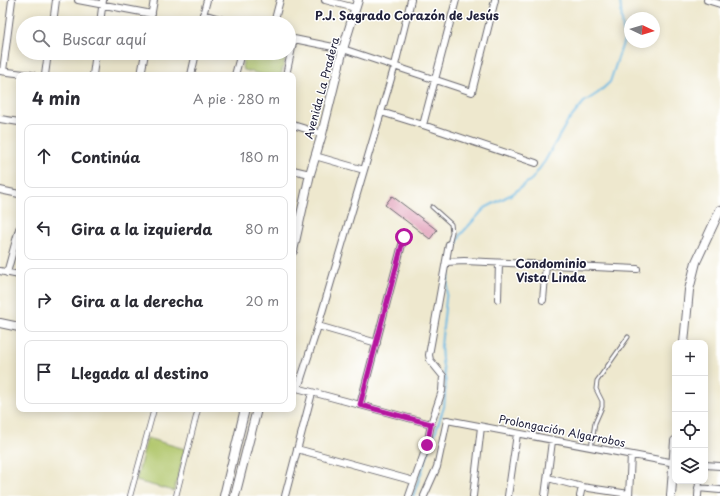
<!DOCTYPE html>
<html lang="es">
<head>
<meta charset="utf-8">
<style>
  :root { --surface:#fff; --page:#f2f2f3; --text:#2b2b33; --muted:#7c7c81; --line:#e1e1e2 }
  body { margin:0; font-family:"Playpen Sans",sans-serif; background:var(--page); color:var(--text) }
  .controls { position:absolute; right:12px; bottom:12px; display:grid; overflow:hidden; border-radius:8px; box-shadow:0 2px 10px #0003 }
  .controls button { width:36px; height:36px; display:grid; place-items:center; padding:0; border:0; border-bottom:1px solid var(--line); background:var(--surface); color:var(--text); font:20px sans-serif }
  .compass { position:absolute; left:624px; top:12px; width:36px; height:36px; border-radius:50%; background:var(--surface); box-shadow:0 2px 10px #0003; rotate:94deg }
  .stop { position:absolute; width:12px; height:12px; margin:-9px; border:3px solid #b5179e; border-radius:50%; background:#fff }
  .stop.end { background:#b5179e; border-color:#fff; box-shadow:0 1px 4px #0008 }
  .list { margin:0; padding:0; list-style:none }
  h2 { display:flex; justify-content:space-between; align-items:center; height:52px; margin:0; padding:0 16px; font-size:17px }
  h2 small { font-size:13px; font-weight:400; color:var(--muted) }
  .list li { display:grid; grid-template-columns:26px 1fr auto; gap:12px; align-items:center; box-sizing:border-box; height:64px; margin:0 8px 8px; padding:0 8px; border:1px solid var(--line); border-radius:8px }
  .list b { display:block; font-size:15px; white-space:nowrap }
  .list em { font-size:13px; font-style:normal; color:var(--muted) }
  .icon { flex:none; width:22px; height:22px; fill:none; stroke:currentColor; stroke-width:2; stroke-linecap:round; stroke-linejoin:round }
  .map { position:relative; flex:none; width:720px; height:496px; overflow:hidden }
  .search { position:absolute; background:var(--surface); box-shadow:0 2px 10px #0003; left:16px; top:16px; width:280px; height:44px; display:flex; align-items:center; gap:10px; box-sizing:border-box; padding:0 14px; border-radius:22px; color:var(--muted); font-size:15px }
  .panel { position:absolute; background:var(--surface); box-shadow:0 2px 10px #0003; left:16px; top:72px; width:280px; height:340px; border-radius:8px }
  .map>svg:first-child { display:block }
</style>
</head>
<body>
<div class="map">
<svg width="720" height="496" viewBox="0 0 720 496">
  <rect width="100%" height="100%" fill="#fff"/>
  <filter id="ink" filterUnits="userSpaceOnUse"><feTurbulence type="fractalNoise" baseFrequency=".025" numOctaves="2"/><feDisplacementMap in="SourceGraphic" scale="8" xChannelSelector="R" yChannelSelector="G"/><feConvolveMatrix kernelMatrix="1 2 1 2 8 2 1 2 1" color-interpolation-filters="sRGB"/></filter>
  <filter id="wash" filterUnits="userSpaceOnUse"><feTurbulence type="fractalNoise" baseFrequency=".012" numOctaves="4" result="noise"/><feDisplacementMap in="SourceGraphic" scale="16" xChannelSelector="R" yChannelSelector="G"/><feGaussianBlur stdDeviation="0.9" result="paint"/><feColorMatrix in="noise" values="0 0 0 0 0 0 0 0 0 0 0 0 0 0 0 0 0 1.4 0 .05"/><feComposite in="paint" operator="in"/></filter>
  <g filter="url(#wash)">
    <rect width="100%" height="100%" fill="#eee8ce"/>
    <path fill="#b0c66b" stroke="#697453" d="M245,53H287L281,75H264L244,70L242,67Z
      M147,438L185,449L174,491L136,481Z"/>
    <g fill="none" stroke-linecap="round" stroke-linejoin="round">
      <path stroke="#68b7e2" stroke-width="2" d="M413,496L444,407L446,383L442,360L441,346L449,271L453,252L461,234L485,208L512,194L532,179L545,161L566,124L584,102L598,93L610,82L624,40L620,0"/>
    </g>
    <g id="blocks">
      <path fill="#de95b1" d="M392,196L437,230L430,239L385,205Z"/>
    </g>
  </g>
  <g filter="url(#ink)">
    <use href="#blocks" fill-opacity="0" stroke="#69676e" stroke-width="1"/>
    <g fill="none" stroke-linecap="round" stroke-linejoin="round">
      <g stroke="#69676e" stroke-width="5">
        <path id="service" d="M432,207L451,224L452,232L449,244
          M591,448L595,423L602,407V401L596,389L597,381L628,337"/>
      </g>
      <g stroke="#69676e" stroke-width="6">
        <path id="pedestrian" d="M130,496L154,409
          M176,496L198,409"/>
      </g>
      <g stroke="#69676e" stroke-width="8">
        <path id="minor" d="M78,0L152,14
          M325,0L355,8
          M707,0L720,4
          M203,14L233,23
          M53,23L56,0
          M100,23L103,0
          M150,23L154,0
          M201,23L207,0
          M274,23L280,0
          M289,38L343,49L472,92L495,0
          M0,71L32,75
          M3,71L12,0
          M45,75L48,53
          M93,75L96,53
          M141,75L145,53
          M191,75L196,53
          M235,75L241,53
          M286,75L294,39
          M381,112L423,125L536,163
          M0,119L19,122
          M293,125L322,134
          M423,125L456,0
          M315,156L364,170
          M293,170L310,174
          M0,190L19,194
          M446,262L464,261L637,269
          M0,271L19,275
          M7,273L19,229
          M498,299L499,263
          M543,300L546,265
          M318,326L377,343
          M293,387L431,424
          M298,388L318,326L395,65L411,0
          M360,405L404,237
          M297,449L414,481
          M705,465L720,466
          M548,478L582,487L629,494
          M698,488L720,490
          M285,496L312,393
          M409,496L427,445L431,424L442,391L443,376L430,360L429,355L449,244
          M424,496L437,467L447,420L675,463
          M473,496L481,427
          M508,496L517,434
          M545,496L552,441
          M580,496L582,487
          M629,496L631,455
          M698,496L699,481"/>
      </g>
      <g stroke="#69676e" stroke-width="10">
        <path id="tertiary" d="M293,251L310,174L322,134L343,49L358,0
          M0,323L19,327
          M684,343L689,290L696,262L720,210
          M224,496L245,409
          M235,496L257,409
          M671,496L675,441"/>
      </g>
      <use href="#service" stroke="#fff" stroke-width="3"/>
      <use href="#pedestrian" stroke="#fff" stroke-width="4.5"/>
      <use href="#minor" stroke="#fff" stroke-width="6"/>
      <use href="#tertiary" stroke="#fff" stroke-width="8"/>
    </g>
  </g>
  <g fill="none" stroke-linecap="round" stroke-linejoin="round" filter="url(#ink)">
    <path stroke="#b5179e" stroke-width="5" d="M404,237L360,405L431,424L427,445"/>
  </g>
  <g text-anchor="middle" stroke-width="3" stroke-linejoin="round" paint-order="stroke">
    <g font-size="11" fill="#22223b" stroke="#fff">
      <text transform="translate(322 88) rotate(-75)" y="4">Avenida La Pradera</text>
      <text transform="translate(562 431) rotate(11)" y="4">Prolongación Algarrobos</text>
    </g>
    <g font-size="12" font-weight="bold" fill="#22223b" stroke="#fff">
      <text x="407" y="20">P.J. Sagrado Corazón de Jesús</text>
      <text x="551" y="268">Condominio<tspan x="551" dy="14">Vista Linda</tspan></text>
    </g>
  </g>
</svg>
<div class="controls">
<button>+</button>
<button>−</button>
<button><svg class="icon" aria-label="locate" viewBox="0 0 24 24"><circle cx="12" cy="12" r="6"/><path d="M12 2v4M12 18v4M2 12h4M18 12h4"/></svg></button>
<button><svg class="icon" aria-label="layers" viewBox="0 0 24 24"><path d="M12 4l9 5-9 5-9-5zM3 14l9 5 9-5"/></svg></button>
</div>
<svg class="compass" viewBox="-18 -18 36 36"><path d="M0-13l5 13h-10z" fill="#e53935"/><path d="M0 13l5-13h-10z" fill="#7c7c81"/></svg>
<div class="stop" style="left:404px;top:237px"></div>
<div class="stop end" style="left:427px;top:445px"></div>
<div class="search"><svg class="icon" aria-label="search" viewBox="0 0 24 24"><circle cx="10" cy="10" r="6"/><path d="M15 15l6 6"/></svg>Buscar aquí</div>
<section class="panel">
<h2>4 min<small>A pie · 280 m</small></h2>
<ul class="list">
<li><svg class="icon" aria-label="ahead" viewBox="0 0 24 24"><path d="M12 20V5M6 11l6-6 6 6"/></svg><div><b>Continúa</b></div><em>180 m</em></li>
<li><svg class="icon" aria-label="left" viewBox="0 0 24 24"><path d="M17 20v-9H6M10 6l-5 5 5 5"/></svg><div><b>Gira a la izquierda</b></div><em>80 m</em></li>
<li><svg class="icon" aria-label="right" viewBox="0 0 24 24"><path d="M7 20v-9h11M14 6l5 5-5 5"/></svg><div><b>Gira a la derecha</b></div><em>20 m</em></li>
<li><svg class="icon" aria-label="arrive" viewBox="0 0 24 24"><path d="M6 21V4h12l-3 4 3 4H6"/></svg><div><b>Llegada al destino</b></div></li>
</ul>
</section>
</div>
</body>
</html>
